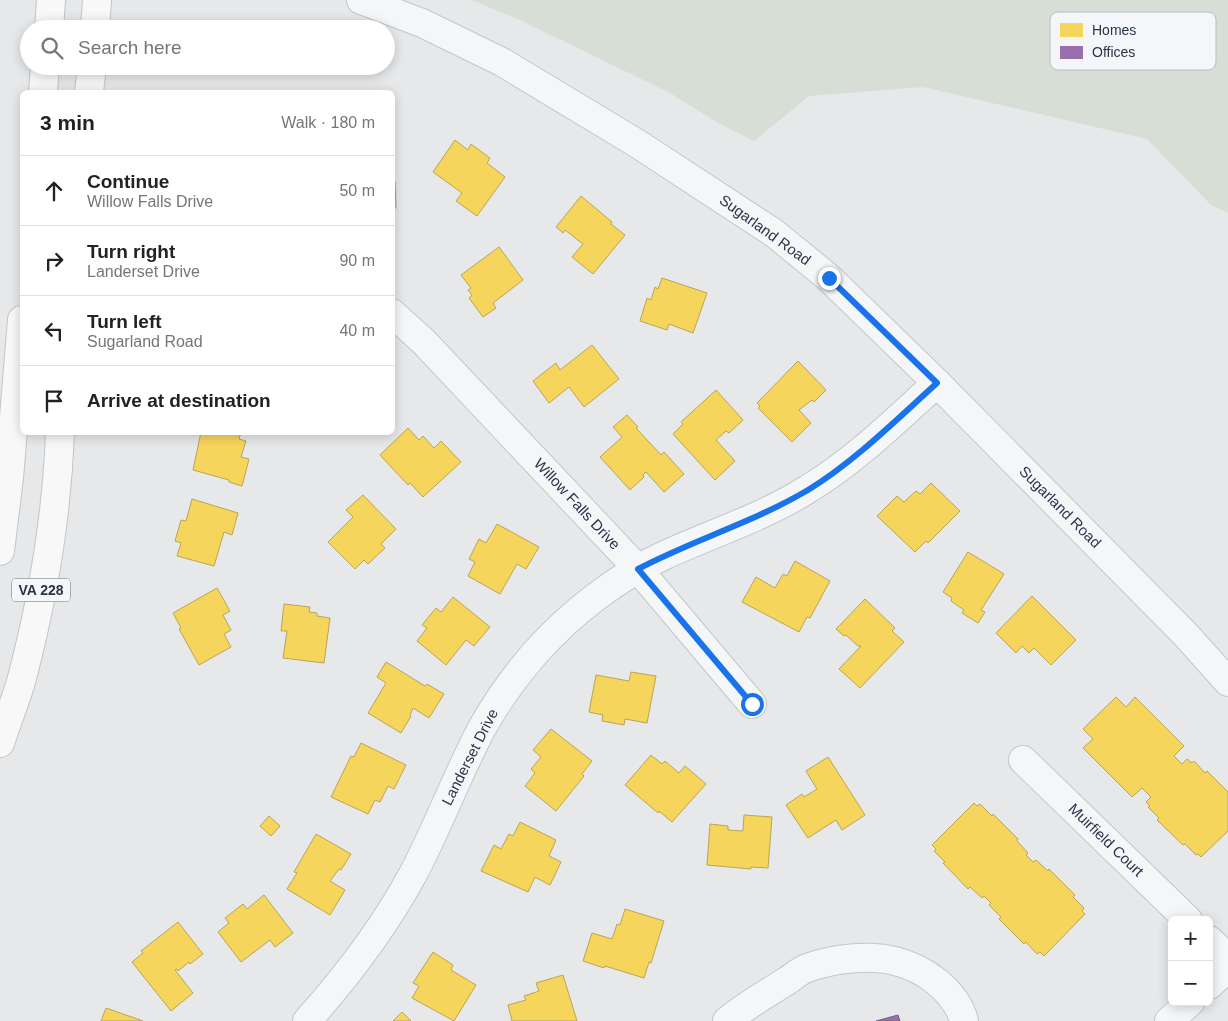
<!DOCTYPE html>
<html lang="en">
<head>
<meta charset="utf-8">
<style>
  :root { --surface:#fff; --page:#f2f2f2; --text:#222; --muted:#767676; --line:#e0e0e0 }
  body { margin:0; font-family:Arial,sans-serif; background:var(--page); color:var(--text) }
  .controls { position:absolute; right:15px; bottom:15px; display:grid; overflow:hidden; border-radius:8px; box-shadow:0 2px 12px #0003 }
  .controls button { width:45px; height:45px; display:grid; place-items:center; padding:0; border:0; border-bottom:1px solid var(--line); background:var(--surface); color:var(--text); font:25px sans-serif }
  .stop { position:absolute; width:15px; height:15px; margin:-11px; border:4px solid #1a73e8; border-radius:50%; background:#fff }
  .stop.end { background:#1a73e8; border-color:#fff; box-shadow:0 1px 5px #0008 }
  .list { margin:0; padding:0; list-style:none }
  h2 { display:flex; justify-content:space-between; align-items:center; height:65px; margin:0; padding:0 20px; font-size:21px }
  h2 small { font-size:16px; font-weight:400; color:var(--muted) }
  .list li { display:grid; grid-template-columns:32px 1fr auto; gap:15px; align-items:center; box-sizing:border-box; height:70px; padding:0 20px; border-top:1px solid var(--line) }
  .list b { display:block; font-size:19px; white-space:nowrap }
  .list p { margin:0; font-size:16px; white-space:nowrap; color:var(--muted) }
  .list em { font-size:16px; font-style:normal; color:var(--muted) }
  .icon { flex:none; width:28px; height:28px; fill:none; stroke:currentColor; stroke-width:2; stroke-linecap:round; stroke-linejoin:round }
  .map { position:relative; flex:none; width:1228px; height:1021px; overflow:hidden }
  .search { position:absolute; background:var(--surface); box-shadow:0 2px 12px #0003; left:20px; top:20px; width:375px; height:55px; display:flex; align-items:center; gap:12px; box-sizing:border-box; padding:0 18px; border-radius:28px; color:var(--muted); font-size:19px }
  .panel { position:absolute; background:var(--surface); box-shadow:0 2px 12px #0003; left:20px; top:90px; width:375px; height:345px; border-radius:8px }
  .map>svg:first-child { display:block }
</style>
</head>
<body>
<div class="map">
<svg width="1228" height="1021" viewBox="0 0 1228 1021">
  <rect width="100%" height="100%" fill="#e6e8ea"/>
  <path fill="#d6ded6" d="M472,0H1228V213L1211,205L1147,139L923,87L809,96L754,141L720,124L670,93L522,21Z"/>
  <path fill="#f6d55c" stroke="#b9a555" d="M455,140L468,150L471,144L490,158L487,163L505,177L477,216L456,201L462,193L433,172Z
    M392,181H395L396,208H392Z
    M581,196L612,222L611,224L625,235L593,274L572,257L583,244L565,230L563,233L556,227Z
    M499,247L523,280L493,303L496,308L483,317L469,298L472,295L468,290L471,288L461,275Z
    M662,278L707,293L693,333L669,324L667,330L640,321L647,298L651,300L655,287L658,289Z
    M592,345L619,379L584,407L569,387L549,403L533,381L556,363L560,370Z
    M798,361L826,390L814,402L812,400L799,410L811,423L792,442L758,408L760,406L757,403Z
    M716,390L743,420L729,433L726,431L716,440L735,461L715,480L673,434L683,424L681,422Z
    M627,415L638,427L636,428L661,455L664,452L684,474L664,492L646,472L643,475L644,477L630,490L600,457L622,437L613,427Z
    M408,428L419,440L423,436L434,448L441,441L461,462L423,497L410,483L408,485L380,455Z
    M201,432H241L239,439L246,441L241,457L249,459L242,486L229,482V480L193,470Z
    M931,483L960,511L928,543L926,541L915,552L877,516L897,496L904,502L916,491L920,494Z
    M363,495L396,529L381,544L385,548L368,564L364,560L355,569L328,542L353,517L346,510Z
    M192,499L238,513L232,535L224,532L214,566L177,556L181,543L175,541L181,520L186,521Z
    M497,524L539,547L526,569L517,564L500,594L468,576L475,562L469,559L479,539L486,543Z
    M968,552L1004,574L981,610L985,612L978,623L962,613L964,610L951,601L952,598L943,592Z
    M795,561L830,581L810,618L807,617L799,632L742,602L756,577L775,588L783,574L787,576Z
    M217,588L230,611L223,615L231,630L224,634L231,647L199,665L179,629L181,628L173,613Z
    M1032,596L1076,640L1051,665L1034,648L1029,653L1022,646L1016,653L996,633Z
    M453,597L490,627L474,646L466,640L446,665L417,641L427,628L422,625L436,608L441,612Z
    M865,599L895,628L892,631L904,642L860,688L839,669L861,646H858L846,635L844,636L836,629Z
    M284,604L310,607L309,612L317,613V616L330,618L324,663L283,658L287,631H281Z
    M386,662L425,686L427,684L444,694L429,718L413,708L410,715L411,716L401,733L368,713L386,683L377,677Z
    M631,672L656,676L647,723L625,719L624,725L602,721L603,715L589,712L596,675L629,681Z
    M1116,697L1126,707L1135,697L1184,746L1174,756L1182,764L1187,759L1192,763L1194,761L1205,773L1207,771L1228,792V831L1201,857L1198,854L1196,855L1185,844L1183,845L1157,820L1159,818L1148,807L1150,806L1146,802L1151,797L1142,788L1132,797L1083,748L1093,739L1083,729Z
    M551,729L592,761L582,774L584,776L556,811L525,786L535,773L531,769L541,757L533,750Z
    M361,743L406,765L394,789L388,786L380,802L375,800L368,814L331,797L351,756L354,757Z
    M651,755L662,764L665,761L679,773L685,766L706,784L672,822L659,811L658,813L625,785Z
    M828,757L865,815L842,830L836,820L808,838L786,805L802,794L804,797L817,789L806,771Z
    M974,803L977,806L980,804L992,816L993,814L1018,839L1017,841L1028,853L1026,855L1033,862L1036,860L1048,871L1049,869L1075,895L1073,897L1084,908L1082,911L1085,914L1044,956L1040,952L1037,954L1026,942L1024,944L999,919L1001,917L989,905L991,903L984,896L982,898L970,887L968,889L943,863L945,862L934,851L936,849L932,845Z
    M744,815L772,817L768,868L751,867V869L707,865L710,824L728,826V830L743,831Z
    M269,816L280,826L271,836L260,826Z
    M520,822L556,840L549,856L561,862L550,885L535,877L528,892L481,871L494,845L501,849L509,834L513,836Z
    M316,834L351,854L341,870L339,869L330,881L345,890L330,915L287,889L297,873L294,872Z
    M264,895L293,933L275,947L270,940L241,962L218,932L229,923L225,918L243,904L247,909Z
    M625,909L664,921L651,963L649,962L644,978L605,966L604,968L583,961L592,933L612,939L617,924L620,925Z
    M178,922L203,954L190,964L189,962L178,971L177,969L175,970L193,993L171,1011L132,962L143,953L141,951Z
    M433,952L453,965L451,970L476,985L454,1021L412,998L419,986L413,983Z
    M563,975L577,1021H512L508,1005L526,1000L524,996L539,991L536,983Z
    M106,1008L143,1021H101Z
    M402,1012L411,1021H393Z"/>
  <path fill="#9970ab" stroke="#785e8c" d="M898,1015L900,1021H876Z"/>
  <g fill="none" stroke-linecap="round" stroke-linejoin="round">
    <g stroke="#c4c6c8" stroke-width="30">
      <path id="minor" d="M392,313L424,342L638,569L752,704
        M1023,760L1188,920
        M1209,940L1228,958
        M1209,985L1228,968
        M307,1021C347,976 384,928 413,874C438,827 457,775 482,728C497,701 516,675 536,652C571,613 617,577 665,555C713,533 764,517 808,489C856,460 896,420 937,383
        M727,1021C745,1006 765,995 785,982C792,978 799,971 807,968C832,959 869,954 895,961C924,968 956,991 964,1021
        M1169,1021L1190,1002"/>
    </g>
    <g stroke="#c4c6c8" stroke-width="30">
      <path id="tertiary" d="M361,0L422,23L502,62L638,144L774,233L829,278L937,383L1186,635L1228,682"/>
    </g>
    <g stroke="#c2c5c8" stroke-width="30">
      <path id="primary" d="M49,29L51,0
        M95,29L97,0
        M43,92L45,66
        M89,92L92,66
        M0,551L9,478L22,320
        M0,743C7,721 16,700 22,678C43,598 57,515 60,432"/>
    </g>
    <use href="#minor" stroke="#f5f6f7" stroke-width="28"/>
    <use href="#tertiary" stroke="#f5f6f7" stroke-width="28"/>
    <use href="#primary" stroke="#f8f8f8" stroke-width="28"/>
  </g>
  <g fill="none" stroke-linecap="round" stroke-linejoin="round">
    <path stroke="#1a73e8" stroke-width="6" d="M752,704L638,569C693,540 754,522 808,490C855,461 896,420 937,383L829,278"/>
  </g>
  <g text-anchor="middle" stroke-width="5" stroke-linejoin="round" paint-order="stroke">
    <rect fill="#f4f6f9" stroke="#676e7b" stroke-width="1" x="12" y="578.5" width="58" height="23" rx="4"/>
    <g font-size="14" font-weight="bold" fill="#2b3445">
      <text x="41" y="595">VA 228</text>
    </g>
    <g font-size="15" fill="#2b3445" stroke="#f4f6f9">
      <text transform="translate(765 230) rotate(36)" y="5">Sugarland Road</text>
      <text transform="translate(577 504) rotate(47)" y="5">Willow Falls Drive</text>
      <text transform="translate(1060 507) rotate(45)" y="5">Sugarland Road</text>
      <text transform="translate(470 757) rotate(-63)" y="5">Landerset Drive</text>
      <text transform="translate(1106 840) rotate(44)" y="5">Muirfield Court</text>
    </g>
  </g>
  <rect x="1050" y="12" width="166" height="58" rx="8" fill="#f4f6f9" stroke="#b8bcc3" stroke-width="1"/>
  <rect x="1060" y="23" width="23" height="14" fill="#f6d55c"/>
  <rect x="1060" y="46" width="23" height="13" fill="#9970ab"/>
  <g font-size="14" fill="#2b3445">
    <text x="1092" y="35">Homes</text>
    <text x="1092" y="57">Offices</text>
  </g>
</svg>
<div class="controls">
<button>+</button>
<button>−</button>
</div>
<div class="stop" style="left:752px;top:704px"></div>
<div class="stop end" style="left:829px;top:278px"></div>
<div class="search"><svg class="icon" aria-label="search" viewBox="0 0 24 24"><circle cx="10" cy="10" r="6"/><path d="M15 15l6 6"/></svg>Search here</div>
<section class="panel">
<h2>3 min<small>Walk · 180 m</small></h2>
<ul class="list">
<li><svg class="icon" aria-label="ahead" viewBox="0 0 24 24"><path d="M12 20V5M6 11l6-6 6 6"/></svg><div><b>Continue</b><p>Willow Falls Drive</p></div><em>50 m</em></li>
<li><svg class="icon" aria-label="right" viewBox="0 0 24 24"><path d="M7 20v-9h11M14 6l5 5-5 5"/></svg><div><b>Turn right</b><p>Landerset Drive</p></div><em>90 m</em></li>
<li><svg class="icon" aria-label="left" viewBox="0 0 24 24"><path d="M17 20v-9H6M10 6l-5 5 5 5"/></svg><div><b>Turn left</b><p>Sugarland Road</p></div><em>40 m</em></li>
<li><svg class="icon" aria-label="arrive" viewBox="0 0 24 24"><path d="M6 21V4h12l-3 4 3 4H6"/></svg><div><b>Arrive at destination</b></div></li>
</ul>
</section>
</div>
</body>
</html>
